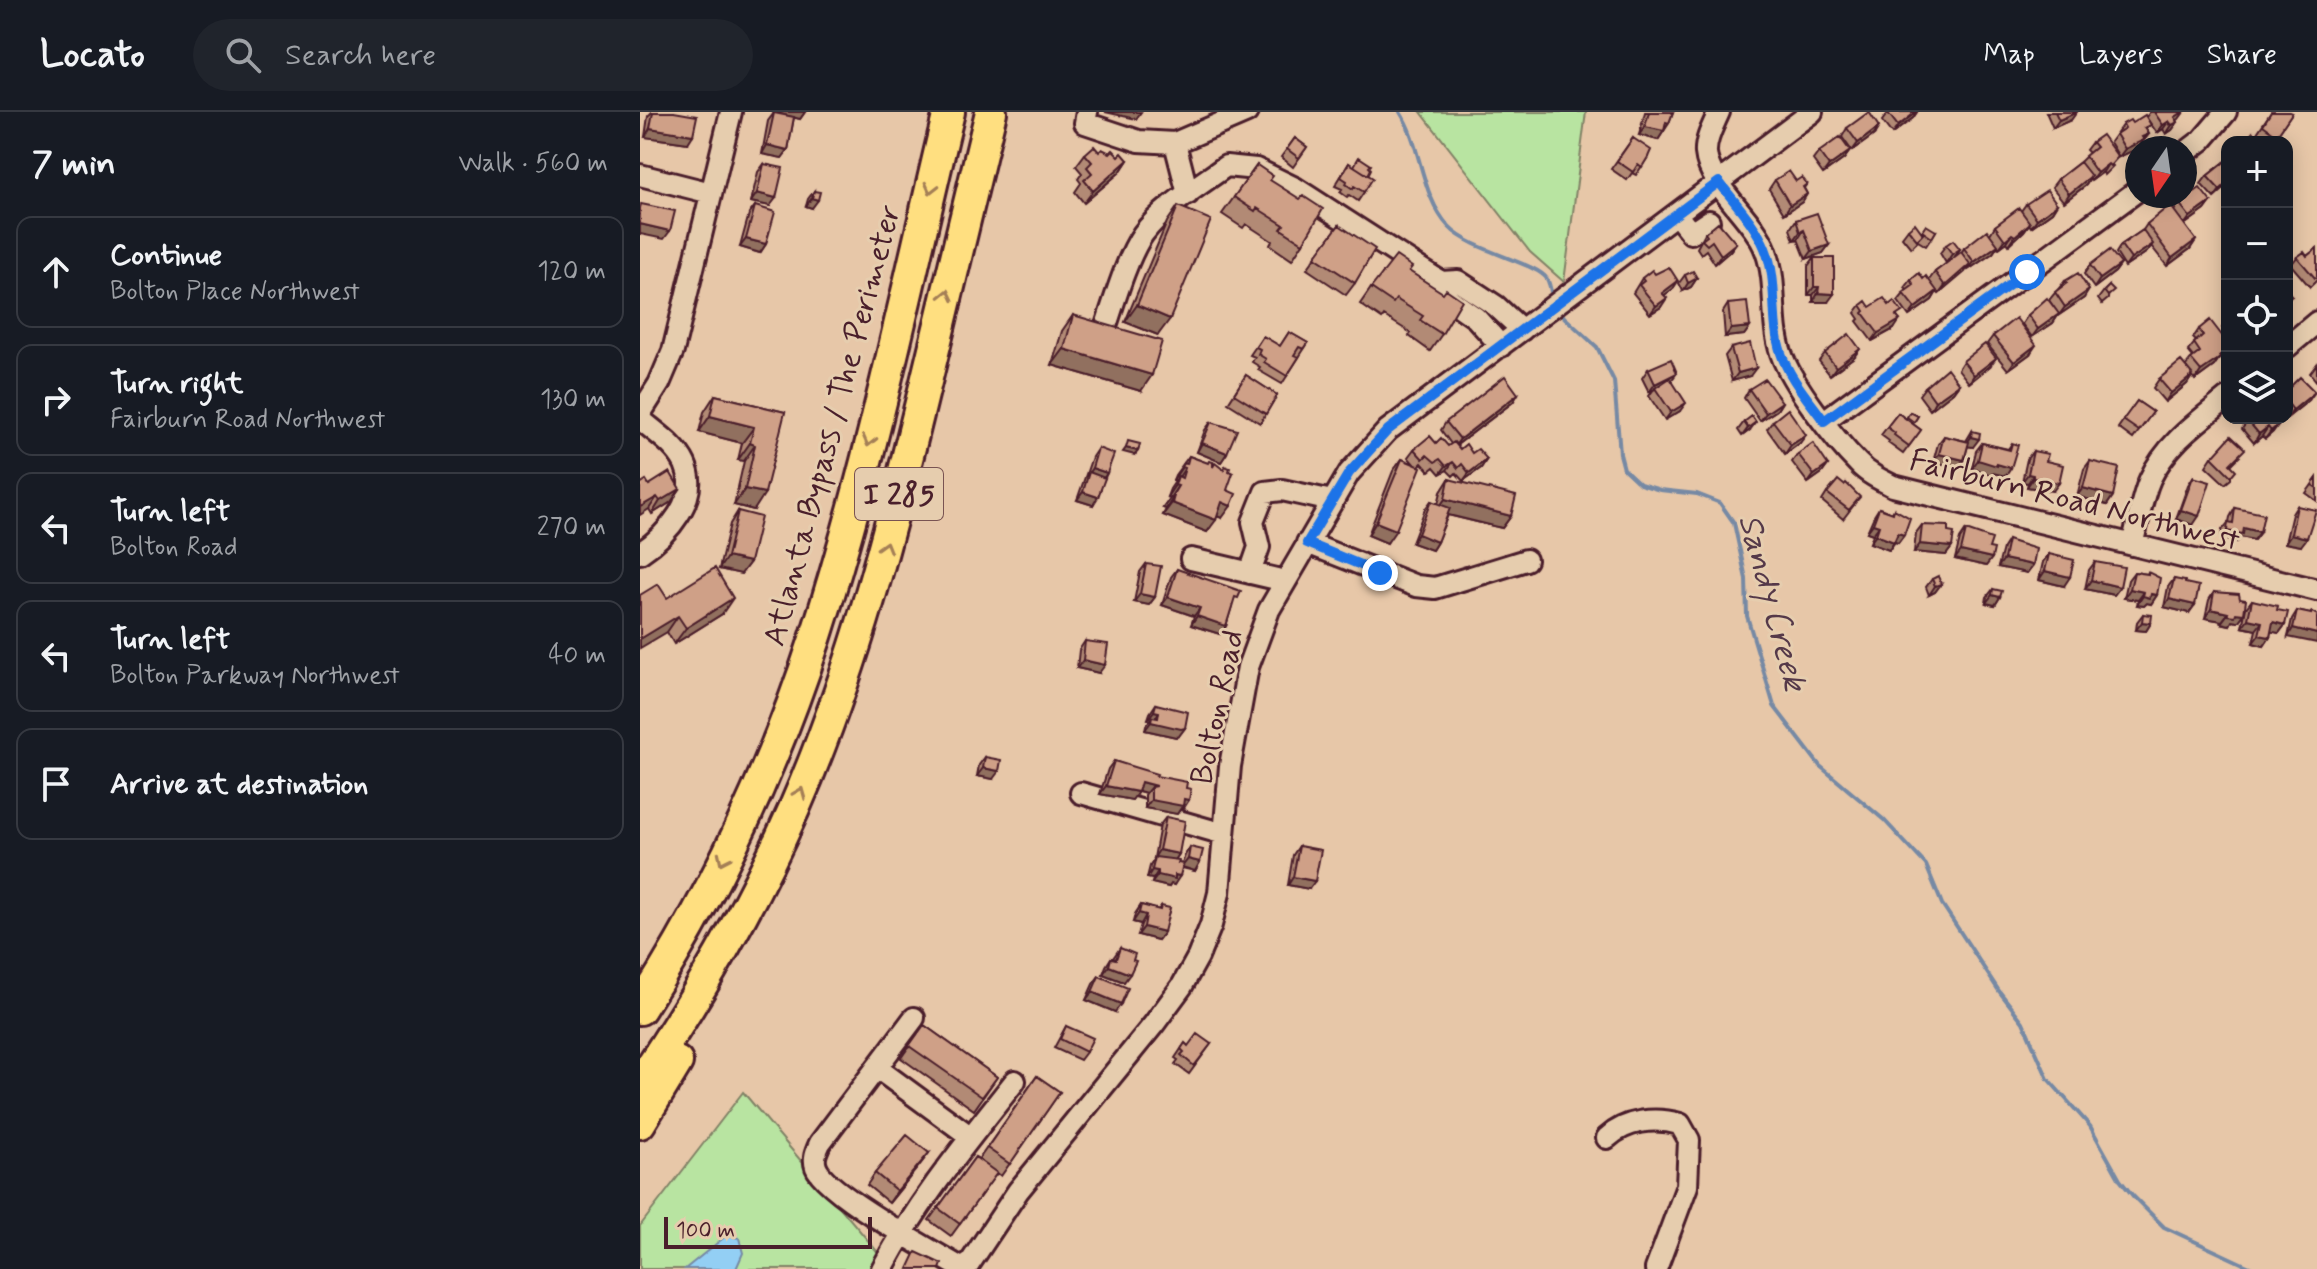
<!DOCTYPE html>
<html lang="en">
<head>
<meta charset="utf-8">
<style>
  :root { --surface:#171b24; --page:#20242c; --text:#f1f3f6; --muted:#9ea1a6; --line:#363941 }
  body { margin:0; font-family:Mynerve,sans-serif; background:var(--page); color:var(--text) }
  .controls { position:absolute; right:24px; top:24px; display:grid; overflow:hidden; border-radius:16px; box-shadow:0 4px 20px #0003 }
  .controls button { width:72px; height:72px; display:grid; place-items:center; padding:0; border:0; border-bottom:2px solid var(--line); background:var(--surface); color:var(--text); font:40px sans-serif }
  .compass { position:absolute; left:1485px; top:24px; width:72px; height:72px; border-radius:50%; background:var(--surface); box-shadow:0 4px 20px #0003; rotate:193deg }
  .scale { position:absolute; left:24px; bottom:20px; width:208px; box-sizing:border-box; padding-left:8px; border:4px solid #4a1f2b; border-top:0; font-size:22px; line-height:28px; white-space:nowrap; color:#4a1f2b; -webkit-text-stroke:6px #e6cdae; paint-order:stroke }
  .stop { position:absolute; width:24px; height:24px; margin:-18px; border:6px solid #1a73e8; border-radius:50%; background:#fff }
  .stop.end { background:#1a73e8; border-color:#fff; box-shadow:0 2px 8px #0008 }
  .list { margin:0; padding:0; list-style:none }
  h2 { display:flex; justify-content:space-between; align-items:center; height:104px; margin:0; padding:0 32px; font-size:34px }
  h2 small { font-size:26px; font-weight:400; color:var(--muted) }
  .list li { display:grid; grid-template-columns:52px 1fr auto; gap:24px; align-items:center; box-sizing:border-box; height:112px; margin:0 16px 16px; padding:0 16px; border:2px solid var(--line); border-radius:16px }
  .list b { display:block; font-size:30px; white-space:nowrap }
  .list p { margin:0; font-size:26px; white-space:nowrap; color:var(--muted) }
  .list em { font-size:26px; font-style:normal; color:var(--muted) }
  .icon { flex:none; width:44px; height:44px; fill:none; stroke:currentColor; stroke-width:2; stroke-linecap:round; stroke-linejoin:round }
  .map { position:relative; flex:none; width:1677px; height:1157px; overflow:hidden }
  header { display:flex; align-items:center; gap:48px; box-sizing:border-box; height:112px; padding:0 40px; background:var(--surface); border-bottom:2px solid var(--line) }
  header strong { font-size:38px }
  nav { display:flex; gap:44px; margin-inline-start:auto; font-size:28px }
  .search { width:560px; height:72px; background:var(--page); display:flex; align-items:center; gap:20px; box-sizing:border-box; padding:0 28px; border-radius:44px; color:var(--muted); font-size:30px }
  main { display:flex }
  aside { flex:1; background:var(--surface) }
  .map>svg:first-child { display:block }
</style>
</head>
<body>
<header>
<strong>Locato</strong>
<div class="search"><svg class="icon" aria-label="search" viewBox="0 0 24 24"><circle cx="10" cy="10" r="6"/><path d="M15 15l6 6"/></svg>Search here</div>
<nav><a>Map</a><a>Layers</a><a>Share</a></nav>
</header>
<main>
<aside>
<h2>7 min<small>Walk · 560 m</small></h2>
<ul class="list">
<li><svg class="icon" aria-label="ahead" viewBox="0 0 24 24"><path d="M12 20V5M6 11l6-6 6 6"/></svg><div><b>Continue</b><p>Bolton Place Northwest</p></div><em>120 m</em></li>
<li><svg class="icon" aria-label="right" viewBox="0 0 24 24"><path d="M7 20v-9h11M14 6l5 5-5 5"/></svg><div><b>Turn right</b><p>Fairburn Road Northwest</p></div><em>130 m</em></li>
<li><svg class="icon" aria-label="left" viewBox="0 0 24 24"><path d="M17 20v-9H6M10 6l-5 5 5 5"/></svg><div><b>Turn left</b><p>Bolton Road</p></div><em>270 m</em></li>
<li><svg class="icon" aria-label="left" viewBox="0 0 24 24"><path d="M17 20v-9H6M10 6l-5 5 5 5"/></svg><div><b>Turn left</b><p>Bolton Parkway Northwest</p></div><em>40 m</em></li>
<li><svg class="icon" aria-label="arrive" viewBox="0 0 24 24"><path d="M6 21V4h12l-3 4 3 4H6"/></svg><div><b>Arrive at destination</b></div></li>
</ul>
</aside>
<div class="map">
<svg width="1677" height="1157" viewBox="0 0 1677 1157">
  <rect width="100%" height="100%" fill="#e7c7a8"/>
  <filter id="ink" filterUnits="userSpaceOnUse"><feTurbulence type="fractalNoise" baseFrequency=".0125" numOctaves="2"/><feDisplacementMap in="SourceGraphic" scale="16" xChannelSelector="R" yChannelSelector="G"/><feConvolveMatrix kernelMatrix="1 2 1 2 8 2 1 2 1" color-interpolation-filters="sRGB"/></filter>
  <g filter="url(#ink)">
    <path fill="#b8e4a1" stroke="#818266" stroke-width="2" d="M781,0H946L924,170L890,140Z
      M103,980L252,1157H0V1114Z"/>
    <path fill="#93cff4" stroke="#7689a4" stroke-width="2" d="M87,1123L99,1126L103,1141L96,1157H45Z"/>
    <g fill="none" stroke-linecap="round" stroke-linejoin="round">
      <path stroke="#7689a4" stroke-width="4" d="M760,0C782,34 780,83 809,115C831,139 898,151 907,167C910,172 911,180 912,185
        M919,196L924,205L957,235L974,269L980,342L984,357L1000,372L1020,378L1057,382L1080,391L1094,411L1106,467L1107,504L1134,594L1180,654L1244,708L1286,753L1302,792L1359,879L1383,910L1408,967L1450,1014L1480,1068L1493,1084L1524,1115L1614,1157"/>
      <g stroke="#4a1f2b" stroke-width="26">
        <path id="minor" d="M447,0L445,11L499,29L535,31L607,0
          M1079,0C1074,12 1065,27 1066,41C1069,75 1114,106 1126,139C1138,172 1130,208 1141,241C1151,271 1195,328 1218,351C1228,362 1241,368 1253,374L1677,478
          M535,31L548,82
          M1545,41L1562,28L1586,0
          M0,63L71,81
          M1036,102L1051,121L1069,109
          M802,174L806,185L836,206L861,234
          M462,226C472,197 486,146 503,122C522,96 560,73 586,54L616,57L655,76L801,170L818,169L856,194L882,218
          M1647,235L1677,210
          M0,302L19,272L33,239L91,0
          M0,307C15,320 36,333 45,352C61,386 27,423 0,441
          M1184,309L1497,79
          M667,431L776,474L795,476L886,448
          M1492,433C1498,412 1501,387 1510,367C1527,331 1558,310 1587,286
          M551,447L645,469
          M610,461L619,435L613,410L625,380L642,378L692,389
          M441,681L584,722
          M274,906L180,1031C176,1040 173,1046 176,1055C185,1080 295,1141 323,1157
          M237,956L331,1025
          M967,1026C986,1008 1015,1005 1040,1012L1049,1028L1047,1074L1016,1157
          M242,1157C278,1089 327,1030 375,969
          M326,1157L378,1079L514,912L542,874L558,845L571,813L579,781L590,654L608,555L629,498L709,361L748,318L1172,0"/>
      </g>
      <g stroke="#4a1f2b" stroke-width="36">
        <path id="highway" d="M0,897C74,782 134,654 176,524C231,353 267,175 309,0
          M0,971C58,885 112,792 154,697C214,560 251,415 286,270C308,180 329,90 351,0
          M0,1011L37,950"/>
      </g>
      <use href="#minor" stroke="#e6cdae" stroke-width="20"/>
      <use href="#highway" stroke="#ffdf80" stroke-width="30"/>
    </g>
    <path fill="#b28a74" stroke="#4a1f2b" stroke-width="2" d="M12,0H34L48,31L5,25L8,4Z
      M132,0H165L160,7L154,5L148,38L142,46L122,42L128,9L134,1H136Z
      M1005,0H1033L1029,11L1018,28L999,23Z
      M1249,0H1277L1273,6L1252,22L1242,9Z
      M1406,0H1436L1431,8L1413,16Z
      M1510,0H1544L1537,8L1538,10L1532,18L1526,22L1523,17L1517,21L1506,5Z
      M1631,0L1652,1L1632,30L1617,21Z
      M1492,11L1507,19L1509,22L1498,36L1479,45L1470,30L1483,12Z
      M1207,16L1234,23L1212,39L1202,25Z
      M655,26L667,35L653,55L641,45Z
      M993,26L1008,45L996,63L992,61L987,68L971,57Z
      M1452,30L1473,54L1464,63L1463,60L1451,69L1450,67L1446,73L1424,90L1412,75L1418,67L1440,50L1449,41L1446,38Z
      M1210,39L1204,47L1183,62L1173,48L1179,40Z
      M459,40L470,41L488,48L480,60L444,91L435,80L441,71L438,67L442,61L436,54L445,42Z
      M1587,48V74L1574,86L1561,72L1567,64Z
      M709,51L713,54L729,55L724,80L718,89L709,83L707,85L700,80L702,77L695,74Z
      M124,52L130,94L111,90L118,60Z
      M617,53L630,68L663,131L652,148L630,133L632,129L606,112L603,116L582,102Z
      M1135,68L1167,72L1164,76L1167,82L1162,90L1144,102L1129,77Z
      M174,79L172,96L166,94L168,87Z
      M1571,90L1565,98L1544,113L1556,128L1550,137L1527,154L1511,134L1507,140L1485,155L1476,141L1481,133L1503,118L1507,112L1534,99L1539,91Z
      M1386,92H1417L1412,100L1391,115L1389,112L1384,119L1369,133L1367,130L1359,136L1358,134L1353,141L1328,158L1327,156L1299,182L1297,180L1292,188L1269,204L1258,189L1267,178L1265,176L1271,168H1289L1295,160L1321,141L1324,136L1350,122L1355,114L1381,99Z
      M115,94L126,132L120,141L100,135L109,102Z
      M538,94L518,223L485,210L527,110Z
      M1156,108L1189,133L1183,141L1166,147L1158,127L1154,128L1150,117Z
      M699,113L715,171L706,183L667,157Z
      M1268,117L1281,120L1296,119L1286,134L1278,129L1271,136L1262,125Z
      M1065,121L1096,131L1090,139L1075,152L1066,138L1061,142L1057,136Z
      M1306,133L1320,137L1314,146L1306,151L1300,141Z
      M1677,136V168L1670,175L1651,153L1657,145L1667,144Z
      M1174,146L1188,190H1173V183H1168V154Z
      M1481,152L1475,160L1454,176L1444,162L1450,153Z
      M769,159L802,222L790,239L769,224L771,221L744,204L742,207L720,192L731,176Z
      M1015,162L1033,177L1024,183L1021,195L1010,202L993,181L1002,166Z
      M1045,163L1057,166L1051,175L1043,179L1039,171Z
      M1425,169L1444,186L1419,203L1409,188Z
      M1469,174L1468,187L1462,192L1458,187L1464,179Z
      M1088,192L1110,215L1104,223L1085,225L1083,200Z
      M1221,193L1230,195L1249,193L1258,206L1254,217L1232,229L1217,209L1219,207L1215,201Z
      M1419,202L1413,211L1392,225L1382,212L1388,203Z
      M433,203L501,279L412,253L422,219Z
      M1587,209V222L1582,216Z
      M1559,217L1585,243L1578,248L1574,254L1555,268L1552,264L1547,272L1525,290L1513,276L1519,267L1545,255L1553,245L1548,239L1556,229L1553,226Z
      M649,220L668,231L642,272L618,258L620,255L612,250L615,245L610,243L623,224L640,234Z
      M1353,224L1390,242L1368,258L1347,232Z
      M1091,236L1110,264L1092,269L1085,244Z
      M1185,241L1214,245L1190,263L1179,249Z
      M1323,249L1350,254L1329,271L1318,257Z
      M1677,252V270L1670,261Z
      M1008,257L1032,269L1040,299L1025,308L1009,284L1014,277L1009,280L1002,266Z
      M606,263L637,283L620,311L588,291Z
      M1319,272L1313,280L1290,298L1279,283L1285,275Z
      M1109,277L1142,290L1137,298L1120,309L1104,286Z
      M1647,278L1669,288L1647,306Z
      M878,282L873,290L817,333L820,337L847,347L841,356L823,369L816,361L813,364L807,358L800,362L794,355L789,359L782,351L779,354L747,431L728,423L753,359L762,347L774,352L768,345L774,337L796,331L808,334L811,332L801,318L806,310Z
      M75,283L145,300L114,398L94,393L104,349L98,348L102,331L59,320L64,300Z
      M1497,289L1513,300L1493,327L1478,316Z
      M1270,300L1278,304L1273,312L1281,318L1263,342L1248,331L1249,329L1241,323L1258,301L1266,307Z
      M1636,308L1633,320L1625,327L1622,324L1614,331L1602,317L1608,309Z
      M1133,309L1160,331L1145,342L1127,317Z
      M571,310L587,341L581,350L557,340L565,318Z
      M1104,310L1110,318L1102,324L1098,318Z
      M1332,319L1333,335L1328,334L1324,348L1318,356L1293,350L1298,332L1304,324L1326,329Z
      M1342,331L1368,337L1372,331L1366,364L1352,361L1351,363L1332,356L1336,339Z
      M458,336L467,361L453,393L437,388L452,345Z
      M1393,339L1413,379L1387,375L1388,371L1382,370L1387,347Z
      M1158,342L1188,353L1182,361L1168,371L1152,350Z
      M549,344L583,357L585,354L589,359L582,406L577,404L567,420L523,403L526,397L523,396L530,386L527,385L530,377L536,368H533L535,363Z
      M1572,345H1599L1591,353V367L1585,372L1566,354Z
      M1450,349L1473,384L1467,393L1437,384L1444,357Z
      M1553,365V413L1536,407L1548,373Z
      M1677,366V389L1666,381Z
      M809,367L871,404L862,416L808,403L797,430L792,438L772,431L785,397L791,389L798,392L801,380Z
      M9,373L40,377L31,390L12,402L9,397Z
      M1187,381L1214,393L1203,407L1182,389Z
      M1657,394L1661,434L1645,431L1652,402Z
      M1239,396L1252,401L1254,397L1264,423L1258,431L1255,430L1249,438L1230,431L1233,422L1227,420L1234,404Z
      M1595,396L1620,420L1614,428L1601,425L1597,430L1581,427L1582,418L1589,410L1590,405Z
      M98,399L110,450L101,462L79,457L90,412Z
      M1282,413L1308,420L1312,435L1306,443L1274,440L1276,421Z
      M1326,418L1349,436L1352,446L1346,454L1315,447L1320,427Z
      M1368,428L1393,453L1387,461L1358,455L1363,436Z
      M1409,442L1424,474L1399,468L1403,450Z
      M1455,450L1480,475L1474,483L1445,477L1449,458Z
      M506,452L515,485L509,493L494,490L500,460Z
      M537,457L592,494L586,514L580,522L551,513L554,504L522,493L531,465Z
      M1494,460L1507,462L1508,460L1517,483L1511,492L1507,491L1504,494L1497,493L1498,488L1484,486L1488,468Z
      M1292,467L1301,472L1295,480L1289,483L1286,475Z
      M1534,467L1545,471L1549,501L1524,495L1528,475Z
      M1353,477L1360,485L1355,493L1346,491L1347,485Z
      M1574,480L1604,502L1598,510L1592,509L1590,513L1581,511L1582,509L1565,506L1569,488Z
      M27,486L82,502L34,532L27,520Z
      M1612,488L1637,498L1645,513L1639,521L1631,519L1630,525L1624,534L1613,531L1616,518L1602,515L1606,496Z
      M1657,499L1670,502L1648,525L1652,507Z
      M1503,502L1511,511L1506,519L1496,518L1497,510Z
      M445,529L459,561L437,556L439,538Z
      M516,592L545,616L539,624L536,625L505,618L506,613L510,608L508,607L510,601Z
      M345,645L353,667L337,664L339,653Z
      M474,649L516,664L544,696H541L537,702L505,696V683L506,681L498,679L492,688L460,682L468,657Z
      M526,705L539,742L535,748L538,751L542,752L545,743L550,735L560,750L555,759L542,756L534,773L531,772L529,775L512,771L513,767L507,766L510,754L515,746H514L520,713Z
      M659,734L669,777L648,773L653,743Z
      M501,793L518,798L521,794L524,820L518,828L498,823L501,812L493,810L495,802Z
      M480,836L484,870L463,862L466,854L471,846H473Z
      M459,864L475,900L446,888L453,872Z
      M284,913L357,965L334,998L261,946Z
      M426,914L446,940L440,948L414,936Z
      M545,931L548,934L571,932L549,962L535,952L538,948L535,946Z
      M397,964L420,980L361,1064L357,1061L311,1124L289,1108L335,1045L339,1047Z
      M289,1041L249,1091L227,1073L235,1061Z"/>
    <path fill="#91705e" stroke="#4a1f2b" stroke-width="2" d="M132,0H165L160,7Z
      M465,0H501L496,7Z
      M1276,0H1277L1273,6L1252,22L1258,14Z
      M1437,0L1431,8L1413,16L1419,8Z
      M1543,0H1544L1539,7L1529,13L1535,5Z
      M1529,9L1523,17L1517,21L1523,13Z
      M1026,10L1029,11L1018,28L999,23L1005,15Z
      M1538,10L1532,18L1526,22L1532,13Z
      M1239,15L1234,23L1212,39L1218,31Z
      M10,16L53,23L48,31L5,25Z
      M1509,22L1497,37L1479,45L1485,37Z
      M127,33L148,38L142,46L122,42Z
      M1210,39L1204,47L1183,62L1189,54Z
      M488,48L480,60L444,91L453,79Z
      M1468,52L1463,60L1451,69L1457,61Z
      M1451,64L1446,73L1424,90L1429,82Z
      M1587,71V74L1574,86L1580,78Z
      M117,81L136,86L130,94L111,90Z
      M1167,82L1162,90L1144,102L1150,93Z
      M172,86L178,88L172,96L166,94Z
      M1571,90L1565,98L1544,113L1550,105Z
      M1417,92L1412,100L1391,115L1397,107Z
      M1390,111L1384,119L1369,133L1375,124Z
      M0,112L30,119L24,127L0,122Z
      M1164,118L1158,127L1154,128L1160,120Z
      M1372,122L1367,130L1359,136L1365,128Z
      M106,127L126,132L120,141L100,135Z
      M1556,128L1550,137L1527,154L1532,146Z
      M1096,131L1090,139L1075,152L1081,143Z
      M1513,132L1507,140L1485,155L1491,147Z
      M1189,133L1183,141L1166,147L1172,139Z
      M1358,133L1353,141L1328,158L1334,150Z
      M1320,137L1314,146L1306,151L1312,142Z
      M1330,152L1325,160L1299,182L1305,174Z
      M1481,152L1475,160L1454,176L1460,167Z
      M1057,166L1051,175L1043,179L1048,171Z
      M1038,169L1033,177L1016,189L1022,181Z
      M1174,175H1179L1173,183H1168Z
      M1449,178L1444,186L1419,203L1425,195Z
      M1297,179L1292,188L1269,204L1275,196Z
      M1178,181L1194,182L1188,190H1173Z
      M1027,186L1021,195L1010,202L1016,194Z
      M497,193L530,207L518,223L485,210Z
      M1419,202L1413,211L1392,225L1398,217Z
      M1260,208L1254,217L1232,229L1238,221Z
      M1110,215L1104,223L1085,225L1091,217Z
      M1396,233L1390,242L1368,258L1374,250Z
      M424,237L512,263L501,279L412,253Z
      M1220,237L1214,245L1190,263L1196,255Z
      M1587,238L1585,243L1578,248L1574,254L1555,268L1561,259Z
      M1356,246L1350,254L1329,271L1334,263Z
      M1116,256L1110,264L1092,269L1098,261Z
      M1037,261L1031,269L1009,280L1015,272Z
      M1553,263L1547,272L1525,290L1531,281Z
      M1319,272L1313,280L1290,298L1295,289Z
      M1675,280L1669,288L1647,306L1653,298Z
      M878,282L873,290L814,335L820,327Z
      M1142,290L1137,298L1120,309L1126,301Z
      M1046,291L1040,299L1025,308L1031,300Z
      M70,304L114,315L102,331L59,320Z
      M1116,310L1110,318L1102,324L1108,316Z
      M1639,312L1633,320L1625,327L1631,319Z
      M1628,315L1622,324L1614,331L1619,322Z
      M1166,323L1160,331L1145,342L1151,333Z
      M1331,325L1339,327L1333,335L1325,334Z
      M110,331L115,333L104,349L98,348Z
      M562,331L587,341L581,350L557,340Z
      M486,336L498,339L495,343L483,340Z
      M1299,342L1324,348L1318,356L1293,350Z
      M847,347L841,356L823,369L829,361Z
      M1338,348L1357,352L1371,356L1366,364L1352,361L1351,363L1332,356Z
      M813,350L807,358L800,362L806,354Z
      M1188,353L1182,361L1168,371L1174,363Z
      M542,355L545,356L537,368L538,364L536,368H533Z
      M452,356L467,361L461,370L449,360L446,365Z
      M1388,362L1393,363L1388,371L1382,370Z
      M1393,366L1419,371L1413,379L1387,375Z
      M535,373L538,374L530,386L527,385Z
      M1443,376L1473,384L1467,393L1437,384Z
      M40,377L31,390L12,402L20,389Z
      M105,377L125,381L114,398L94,393Z
      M443,380L458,385L453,393L437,388Z
      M532,384H534L526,397L523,396Z
      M17,385L9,397L0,403V395Z
      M805,387L871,404L862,416L796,400Z
      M582,390L591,394L582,406L574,403Z
      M532,391L576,408L567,420L523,403Z
      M1541,398L1559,404L1553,413L1536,407Z
      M736,410L756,418L747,431L728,423Z
      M1233,412L1239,414L1233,422L1227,420Z
      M1604,416L1620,420L1614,428L1601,425L1597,430L1581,427L1587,419Z
      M1258,421L1264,423L1258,431L1252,429Z
      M778,422L797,430L792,438L772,431Z
      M1651,422L1667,426L1661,434L1645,431Z
      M1236,423L1254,430L1249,438L1230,431Z
      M1280,432L1312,435L1306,443L1274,440Z
      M1321,439L1352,446L1346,454L1315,447Z
      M87,445L110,450L101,462L79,457Z
      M1364,447L1393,453L1387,461L1358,455Z
      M1405,459L1430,465L1424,474L1399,468Z
      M1451,468L1480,475L1474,483L1445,477Z
      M1301,472L1295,480L1289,483L1295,474Z
      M1490,477L1504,480L1498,488L1484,486Z
      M500,482L515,485L509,493L494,490Z
      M1511,482L1517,483L1511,492L1507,491L1504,494L1497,493L1503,484Z
      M1352,483L1360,485L1355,493L1346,491Z
      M528,485L560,496L554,504L522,493Z
      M93,486L82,502L34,532L46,516Z
      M1529,487L1555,493L1549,501L1524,495Z
      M1571,497L1588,501L1582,509L1565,506Z
      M1596,501L1604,502L1598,510L1592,509L1590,513L1581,511L1587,503Z
      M38,504L27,520L0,536V527Z
      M557,504L586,514L580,522L551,513Z
      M1608,507L1622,510L1616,518L1602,515Z
      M1502,510L1511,511L1506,519L1496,518Z
      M1633,510L1645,513L1639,521L1628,519Z
      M1653,516L1677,522V531L1648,525Z
      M1619,523L1630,525L1624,534L1613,531Z
      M443,548L465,553L459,561L437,556Z
      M514,599L519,600L514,608L512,605L510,608L508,607Z
      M511,610L545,616L539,624L536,625L505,618Z
      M343,656L359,659L353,667L337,664Z
      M501,670L516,674L511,675L506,681L495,678Z
      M466,674L498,680L492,688L460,682Z
      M544,687L549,688L544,696H541L537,702L505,696L511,688Z
      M519,738L539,742L534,750L514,746Z
      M548,747L560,750L555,759L542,755Z
      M512,758L518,759L513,767L507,766Z
      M518,763H535L540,764L534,773L531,772L529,775L512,771Z
      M653,765L675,769L669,777L648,773Z
      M499,801L506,803L501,812L493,810Z
      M504,815L524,820L518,828L498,823Z
      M469,854L490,862L484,870L463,862Z
      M452,880L481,892L475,900L446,888Z
      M289,1041L280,1053L249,1091L257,1079Z"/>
    <path fill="#cfa087" stroke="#4a1f2b" stroke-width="2" d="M13,0H34L57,4L53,23L10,16Z
      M1009,0H1033L1029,11L1026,10L1024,19L1005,15Z
      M1229,0L1239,15L1218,31L1207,16Z
      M1249,0H1276L1258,14L1248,1Z
      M1415,0H1437L1419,8Z
      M1514,0H1543L1535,5L1538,10L1532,13L1529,9L1523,13Z
      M1631,0H1650L1652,1L1637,23L1623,13Z
      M134,1L154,5L148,38L127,33Z
      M1505,3L1511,13L1505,16L1509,22L1502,25L1504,28L1485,37L1476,22L1485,16L1483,12L1490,8L1492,11Z
      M1613,20L1625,30H1604Z
      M1462,23L1478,45L1470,54L1468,52L1457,61L1445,44L1456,35L1452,30Z
      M1200,25L1210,39L1189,54L1179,40Z
      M655,26L667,35L659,46L647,37Z
      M993,26L1011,38L1008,45L1002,55L998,52L993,60L977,49Z
      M454,34L459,40L462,37L470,41L473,38L479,44L482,41L488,48L453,79L444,68L452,61L447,55L452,50L445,42Z
      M719,45L731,53L729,55L731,57L728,63L714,54Z
      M1587,48V71L1580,78L1567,64Z
      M1440,50L1451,64L1429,82L1418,67Z
      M709,51L733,66L724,80L714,74L713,77L706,72L707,69L701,65Z
      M124,52L143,56L136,86L117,81Z
      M617,53L633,64L630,68L660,87L663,84L683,97L663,131L641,117L644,113L617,96L615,99L594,85Z
      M1149,59L1156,69L1162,65L1167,72L1163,75L1167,82L1150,93L1135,68Z
      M1560,76L1571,90L1550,105L1539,91Z
      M1407,78L1417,92L1397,107L1386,92Z
      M174,79L180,80L178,88L172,86Z
      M1,92L35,99L30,119L0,112V96Z
      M1530,93L1556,128L1532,146L1507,112Z
      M115,94L135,100L126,132L106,127Z
      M538,94L571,108L530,207L497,193Z
      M1379,96L1390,111L1375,124L1372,122L1365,128L1355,114Z
      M1177,101L1189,133L1172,139L1164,118L1160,120L1156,108Z
      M1078,110L1096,131L1081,143L1072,129L1067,133L1062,128L1067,124L1065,121Z
      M1275,111L1283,122L1277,128L1268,117Z
      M699,113L735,137L715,171L675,145Z
      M1286,113L1296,119L1292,126L1282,119Z
      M1347,118L1358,133L1334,150L1324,136Z
      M1503,118L1513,132L1491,147L1481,133Z
      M1313,128L1320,137L1312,142L1306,133Z
      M1677,136V165L1675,166L1657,145L1664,140L1667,144Z
      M1470,138L1481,152L1460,167L1450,153Z
      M1321,140L1330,152L1305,174L1295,160Z
      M756,144L772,155L769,159L803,181L806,177L822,188L802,222L780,208L783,204L756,187L753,191L731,176Z
      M1174,146H1194V182L1178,181L1179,175H1174Z
      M1029,155L1038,169L1022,181L1027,186L1016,194L999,173L1004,169L1002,166L1012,158L1015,162Z
      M1053,159L1057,166L1048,171L1045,163Z
      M1279,161L1283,167L1286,164L1297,179L1275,196L1263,181L1274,173L1271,168Z
      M1438,161L1449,178L1425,195L1415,180L1427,171L1425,169Z
      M1469,174L1474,179L1468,184L1464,179Z
      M1647,178L1652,184L1647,188Z
      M1244,186L1249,193L1254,189L1262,200L1256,204L1260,208L1238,221L1223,201L1225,199L1221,193L1226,189L1230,195Z
      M1407,186L1419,202L1398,217L1388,203Z
      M1107,190L1110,215L1091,217L1088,192Z
      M433,203L522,229L512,263L424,237Z
      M1376,206L1396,233L1374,250L1353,224Z
      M1570,208L1587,230V238L1579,244L1580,246L1561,259L1551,247L1560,240L1554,231L1563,223L1559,217Z
      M649,220L668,231L664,237L659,235L654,243L659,245L647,264L624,250L626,247L618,242L620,237L616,235L623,224L640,234Z
      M1209,222L1220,237L1196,255L1185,241Z
      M1110,231L1116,256L1098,261L1091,236Z
      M1345,232L1356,246L1334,263L1323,249Z
      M1031,247L1037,261L1015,272L1008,257Z
      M1541,249L1553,263L1531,281L1519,267Z
      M1307,256L1319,272L1295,289L1285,275Z
      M606,263L637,283L626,302L594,282Z
      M865,264L878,282L820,327L806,310Z
      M1660,265L1675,280L1653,298L1647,290V278Z
      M1030,266L1046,291L1031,300L1015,276Z
      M1125,267L1142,290L1126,301L1109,277Z
      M75,283L145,300L125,381L105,377L115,333L110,331L114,315L70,304Z
      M1497,289L1513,300L1499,319L1483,308Z
      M1148,297L1166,323L1151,333L1133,309Z
      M1270,300L1278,304L1274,310L1267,305Z
      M1258,301L1281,318L1269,334L1254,323L1255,321L1247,315Z
      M1112,304L1116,310L1108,316L1104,310Z
      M1611,306H1637L1635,308L1639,312L1631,319L1628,315L1619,322L1608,309Z
      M571,310L597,318L587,341L562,331Z
      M1332,319L1340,321L1339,327L1331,325Z
      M790,324L796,331L801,326L808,334L814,330L820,337L826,332L832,341L838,337L847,347L829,361L822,352L818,356L813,350L806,354L800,347L795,350L787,343L783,347L774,337Z
      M1304,324L1329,330L1324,348L1299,342Z
      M1591,324L1605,337L1590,352L1596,358L1591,364L1572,345Z
      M488,329L500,332L498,339L486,336Z
      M1173,331L1188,353L1174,363L1158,342Z
      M1342,331L1370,338L1372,331L1378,333L1371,356L1357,352V354L1338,348Z
      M458,336L474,342L467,361L452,356Z
      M1393,339L1408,342L1406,349L1423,353L1419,371L1393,366V363L1388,362Z
      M549,344L568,351L569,349L573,350V355L575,351L584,358L585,354L590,356L589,359L593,361L587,378L596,382L591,394L582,390L576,408L532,391L534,384H532L538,374L535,373L538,364L542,366L545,356L542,355L544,351L547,352Z
      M762,347L781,355L756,418L736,410Z
      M1450,349L1479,356L1473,384L1443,376Z
      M30,360L40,377L20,389L17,385L0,395V372L6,368L9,373Z
      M449,360L465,366L458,385L443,380Z
      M1553,365L1570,370L1559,404L1541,398Z
      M1677,366V376L1672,373Z
      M809,367L876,384L871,404L805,387Z
      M1198,368L1204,373L1206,371L1220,385L1209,398L1187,381Z
      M791,389L810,396L797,430L778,422Z
      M1657,394L1676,398L1667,426L1651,422Z
      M1239,396L1253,401L1254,397L1270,406L1264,423L1258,421L1254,430L1236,423L1239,414L1233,412Z
      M1595,396L1624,402L1620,420L1604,416L1603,422L1587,419L1588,410L1593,411Z
      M98,399L121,405L110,450L87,445Z
      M1282,413L1308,414V420L1314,421L1312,435L1280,432Z
      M1326,418L1352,427L1349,436L1354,437L1352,446L1321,439Z
      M1368,428L1396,437L1393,453L1364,447Z
      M1409,442L1434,448L1430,465L1405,459Z
      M1455,450L1484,455L1480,475L1451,468Z
      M506,452L521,454L515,485L500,482Z
      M75,456L93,486L46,516L38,504L0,527V483L18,472L27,486Z
      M537,457L601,479L598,486L595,485L586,514L557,504L560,496L528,485Z
      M1494,460L1508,462V460L1520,466L1517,483L1511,482L1510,486L1503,484L1504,480L1490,477Z
      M1298,464L1301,472L1295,474L1292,467Z
      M1534,467L1545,469V471L1559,474L1555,493L1529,487Z
      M1353,477L1362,479L1360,485L1352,483Z
      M1574,480L1599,482L1600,487L1606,488L1604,502L1596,501L1595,504L1587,503L1588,501L1571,497Z
      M1612,488L1638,494L1637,498L1648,500L1645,513L1633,510L1630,525L1619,523L1622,510L1608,507Z
      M1657,499L1671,502V500L1677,502V522L1653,516Z
      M1503,502L1512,503L1511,511L1502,510Z
      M445,529L468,532L465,553L443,548Z
      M516,592L548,600L545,616L541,617L511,610L512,605L518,606L519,600L514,599Z
      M345,645L361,648L359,659L343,656Z
      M474,649L517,662L516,664L547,670L546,676L551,677L549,688L544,687L543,694L511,688V675L516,674L501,670L498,680L466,674Z
      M526,705L545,709L539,742L519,738Z
      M659,734L681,738L675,769L653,765Z
      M550,735L563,738L560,750L548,747Z
      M515,745L539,748L538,751L543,752L540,764L535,763V767L518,763V759L512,758Z
      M501,793L520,798L521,794L530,796L524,820L504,815L506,803L499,801Z
      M480,836L495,842L493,848L496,849L490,862L469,854L471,846L476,847Z
      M459,864L488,876L481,892L452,880Z
      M284,913L357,965L342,985L269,934Z
      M426,914L453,926L446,940L420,927Z
      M557,922L571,932L554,954L541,943L544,940L541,937L545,931L548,934Z
      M397,964L420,980L370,1052L347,1036Z
      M267,1023L289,1041L257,1079L235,1061Z
      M335,1045L357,1061L320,1112L298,1096Z
      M276,1140L302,1152L300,1157H268Z"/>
    <defs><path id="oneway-chevron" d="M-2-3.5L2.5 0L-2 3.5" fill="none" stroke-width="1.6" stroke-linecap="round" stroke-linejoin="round" transform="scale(2)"/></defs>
    <g stroke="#a47f56">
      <use href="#oneway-chevron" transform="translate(291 76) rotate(104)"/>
      <use href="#oneway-chevron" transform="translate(307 183) rotate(-77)"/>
      <use href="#oneway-chevron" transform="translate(229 329) rotate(104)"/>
      <use href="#oneway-chevron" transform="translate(245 435) rotate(-74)"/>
      <use href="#oneway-chevron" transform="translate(160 681) rotate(-68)"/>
      <use href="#oneway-chevron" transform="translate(83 747) rotate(115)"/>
    </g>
  </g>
  <g fill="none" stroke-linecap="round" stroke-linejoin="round" filter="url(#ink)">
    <path stroke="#1a73e8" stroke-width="10" d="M740,461L667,431L709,361L748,318L1079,70C1095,91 1115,112 1125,136C1139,170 1130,207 1141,241C1149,266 1169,288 1184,309L1387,160"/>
  </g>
  <g text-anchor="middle" stroke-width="6" stroke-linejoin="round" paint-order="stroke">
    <rect fill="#e6cdae" stroke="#795352" stroke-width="2" x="215" y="356" width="88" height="52" rx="6"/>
    <g font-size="30" font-weight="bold" fill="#4a1f2b">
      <text x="259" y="392">I 285</text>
    </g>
    <g font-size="32" fill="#4a1f2b" stroke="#e6cdae">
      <text transform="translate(191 313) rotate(-75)" y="11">Atlanta Bypass / The Perimeter</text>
      <text transform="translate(1435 387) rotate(14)" y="11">Fairburn Road Northwest</text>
      <text transform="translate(576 595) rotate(-78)" y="11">Bolton Road</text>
    </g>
    <g font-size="34" font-style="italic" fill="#553949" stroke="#e6cdae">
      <text transform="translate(1134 490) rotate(75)" y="12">Sandy Creek</text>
    </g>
  </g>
</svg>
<div class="controls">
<button>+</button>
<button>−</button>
<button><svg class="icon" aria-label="locate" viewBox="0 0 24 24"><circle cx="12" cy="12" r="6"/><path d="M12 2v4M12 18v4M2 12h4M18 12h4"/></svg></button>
<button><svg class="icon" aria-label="layers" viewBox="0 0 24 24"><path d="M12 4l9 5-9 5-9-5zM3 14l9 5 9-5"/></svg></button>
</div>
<svg class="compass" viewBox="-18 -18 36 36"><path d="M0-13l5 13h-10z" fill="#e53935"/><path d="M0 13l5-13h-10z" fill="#9ea1a6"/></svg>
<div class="scale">100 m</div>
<div class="stop" style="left:1387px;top:160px"></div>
<div class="stop end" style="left:740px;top:461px"></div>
</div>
</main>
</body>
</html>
